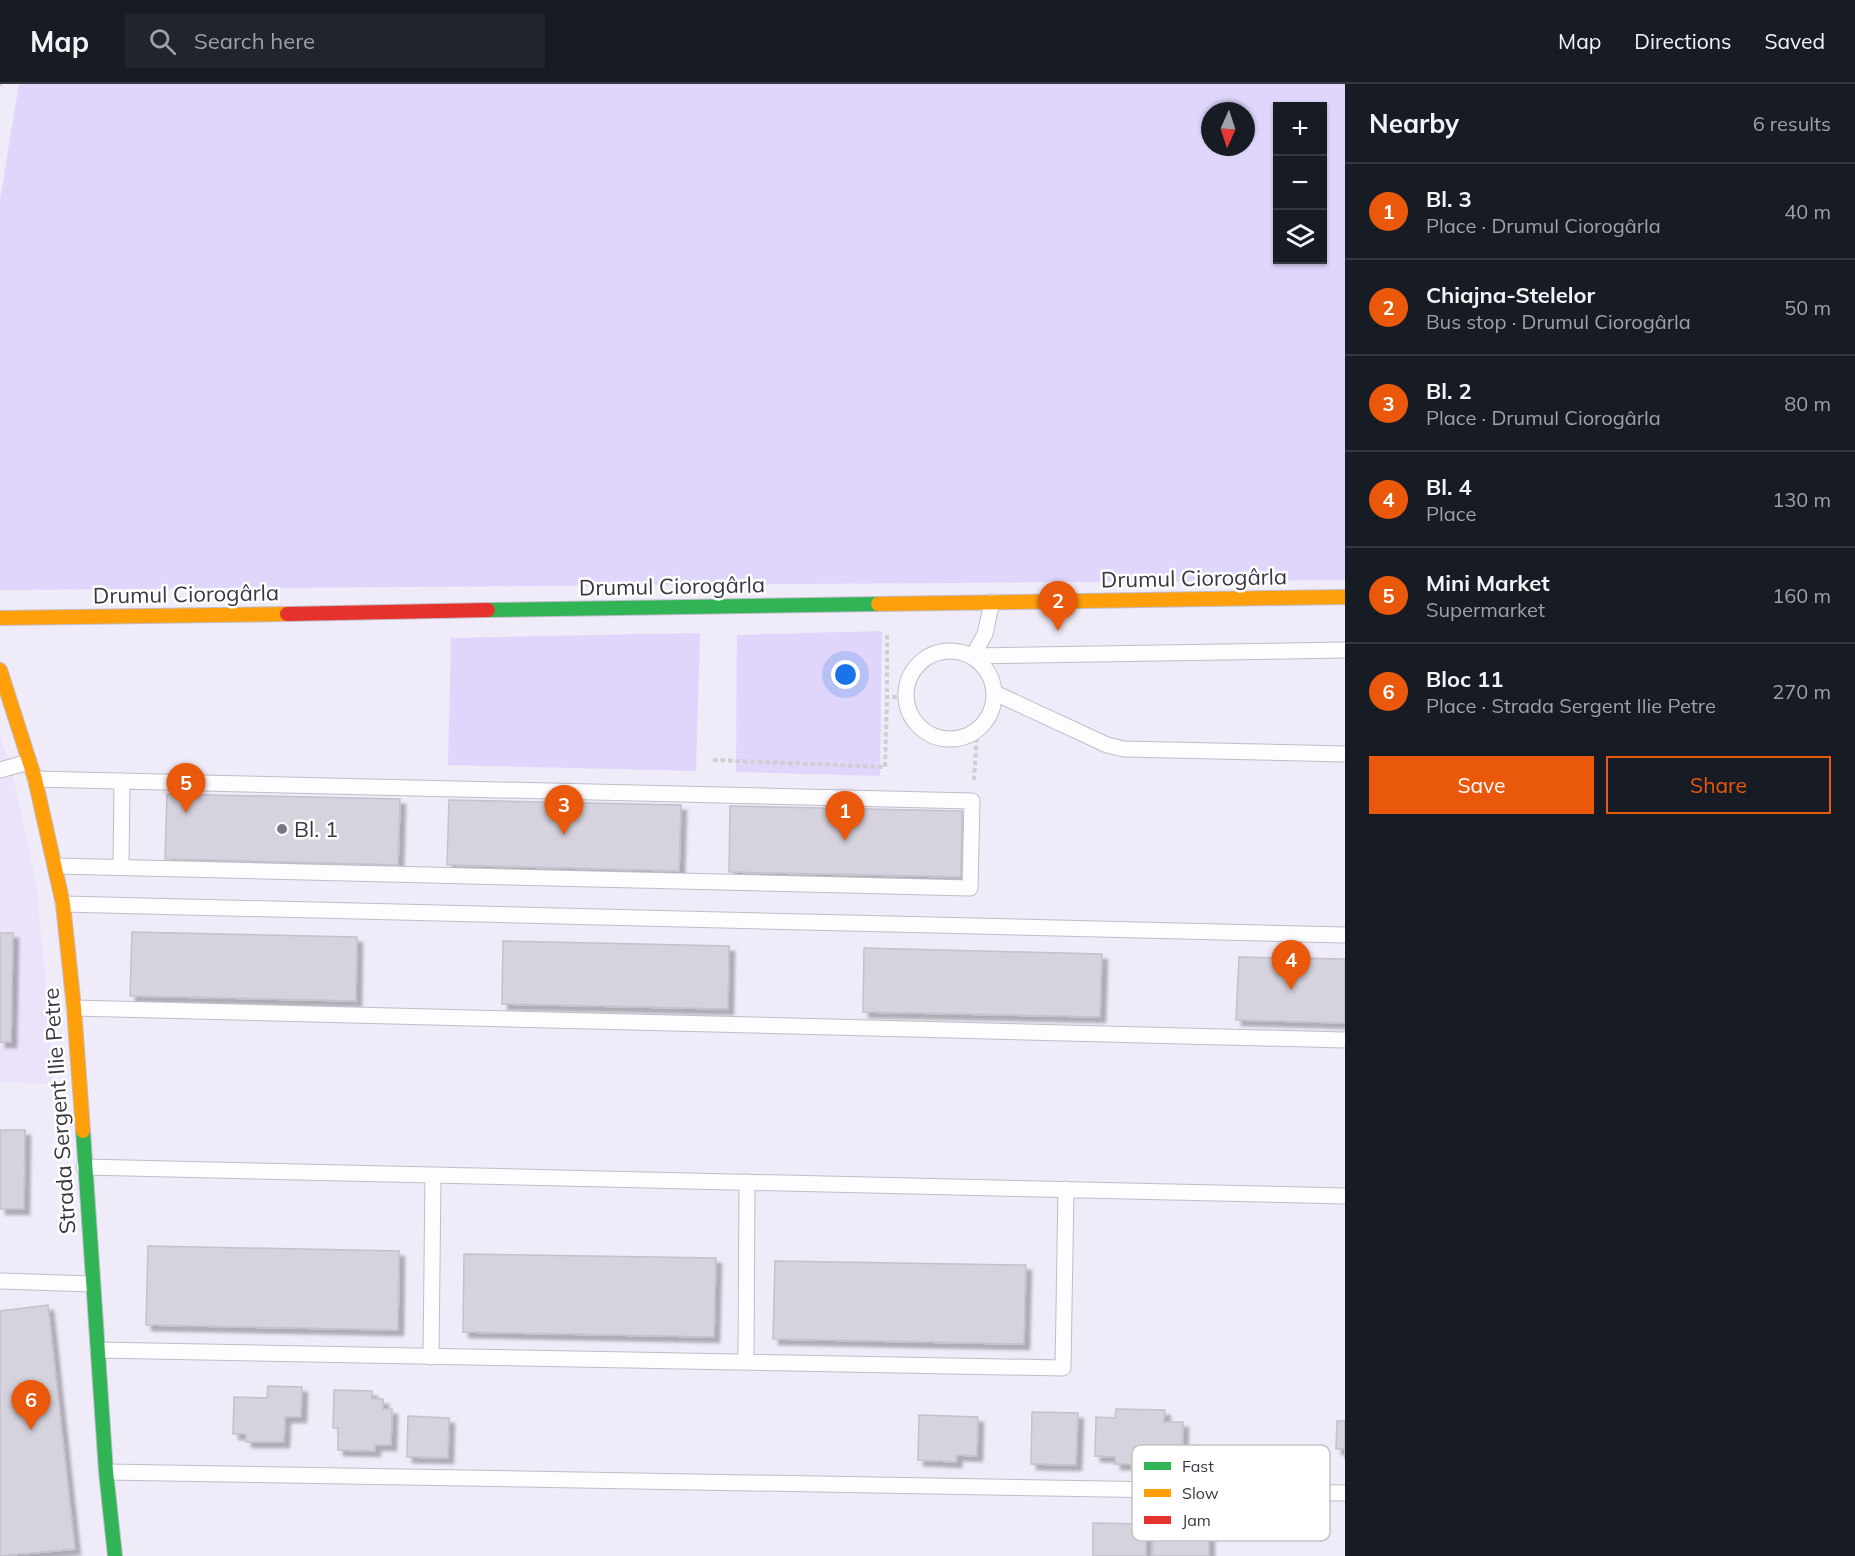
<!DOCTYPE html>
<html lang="en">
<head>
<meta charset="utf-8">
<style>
  :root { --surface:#171b24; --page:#20242c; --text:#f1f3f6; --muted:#9ea1a6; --line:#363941; --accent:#ea580c }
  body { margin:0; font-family:Mulish,sans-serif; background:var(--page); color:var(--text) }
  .controls { position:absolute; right:18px; top:18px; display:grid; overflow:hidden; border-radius:0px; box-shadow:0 2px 4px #0004 }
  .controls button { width:54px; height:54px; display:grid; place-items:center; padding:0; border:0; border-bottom:2px solid var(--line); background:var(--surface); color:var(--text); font:30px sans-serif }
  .compass { position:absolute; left:1201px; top:18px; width:54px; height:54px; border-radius:50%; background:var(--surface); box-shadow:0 2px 4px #0004; rotate:183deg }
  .you { position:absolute; left:846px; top:591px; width:21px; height:21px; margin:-15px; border:4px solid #fff; border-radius:50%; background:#1a73e8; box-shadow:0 0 0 9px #1a73e833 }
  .badge { display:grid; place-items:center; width:39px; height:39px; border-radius:50%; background:var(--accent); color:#fff; font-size:20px; font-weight:700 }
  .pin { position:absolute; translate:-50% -50px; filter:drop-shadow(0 2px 3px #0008) }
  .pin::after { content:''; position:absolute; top:32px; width:21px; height:18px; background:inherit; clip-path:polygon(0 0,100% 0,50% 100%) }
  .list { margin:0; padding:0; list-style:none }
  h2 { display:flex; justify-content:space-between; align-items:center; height:78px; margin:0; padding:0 24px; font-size:26px }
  h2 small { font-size:20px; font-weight:400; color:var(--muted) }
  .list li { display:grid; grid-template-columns:39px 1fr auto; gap:18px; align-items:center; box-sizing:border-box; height:96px; padding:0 24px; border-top:2px solid var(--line) }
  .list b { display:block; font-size:22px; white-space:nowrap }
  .list p { margin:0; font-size:20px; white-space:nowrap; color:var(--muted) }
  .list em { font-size:20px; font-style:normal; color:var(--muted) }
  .actions { display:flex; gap:12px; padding:18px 24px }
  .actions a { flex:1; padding:14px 0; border:2px solid var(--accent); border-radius:0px; text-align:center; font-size:21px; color:var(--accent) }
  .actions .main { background:var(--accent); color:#fff }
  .icon { flex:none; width:33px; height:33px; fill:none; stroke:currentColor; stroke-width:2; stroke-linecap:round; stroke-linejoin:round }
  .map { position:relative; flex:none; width:1345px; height:1472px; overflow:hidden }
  header { display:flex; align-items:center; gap:36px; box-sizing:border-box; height:84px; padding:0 30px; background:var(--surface); border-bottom:2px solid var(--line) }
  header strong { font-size:28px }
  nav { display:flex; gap:33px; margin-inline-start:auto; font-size:21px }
  .search { width:420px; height:54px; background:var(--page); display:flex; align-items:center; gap:15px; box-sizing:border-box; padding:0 21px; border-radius:0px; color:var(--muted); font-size:22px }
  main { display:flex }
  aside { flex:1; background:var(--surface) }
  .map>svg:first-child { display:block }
</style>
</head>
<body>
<header>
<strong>Map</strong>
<div class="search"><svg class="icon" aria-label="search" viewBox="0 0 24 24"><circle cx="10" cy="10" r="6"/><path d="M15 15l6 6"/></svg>Search here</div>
<nav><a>Map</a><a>Directions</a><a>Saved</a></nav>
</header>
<main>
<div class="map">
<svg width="1345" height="1472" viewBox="0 0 1345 1472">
  <defs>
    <filter id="shadow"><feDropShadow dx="5.5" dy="5.5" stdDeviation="1.5" flood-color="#0004"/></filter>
  </defs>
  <rect width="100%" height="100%" fill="#efebf8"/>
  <path fill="#eae3fa" d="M0,654L11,682L36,799L51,952L53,1000L0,998Z"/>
  <path fill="#e0d5fb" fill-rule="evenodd" d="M19,0H1345V496L0,506V116ZM1322,22V176H1278V22ZM1210,27H1246V63H1210Z
    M882,547L880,692L736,688L737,551Z
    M700,549L696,687L448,681L451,554Z"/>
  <path fill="#d6d3de" stroke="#c4c1cb" stroke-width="1.5" filter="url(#shadow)" d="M167,710L400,715L398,781L165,775Z
    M449,716L681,721L679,787L447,781Z
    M730,722L962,727L961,793L729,788Z
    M132,848L357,853L356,917L130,912Z
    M0,849H13L11,958H0Z
    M503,857L729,862L728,925L502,920Z
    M864,864L1102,870L1100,933L863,928Z
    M1239,873L1345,875V939L1236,936Z
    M0,1046H25L24,1125H0Z
    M148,1162L399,1167L398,1246L146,1241Z
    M464,1170L716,1174L714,1253L463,1248Z
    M775,1177L1026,1181L1024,1260L773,1255Z
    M48,1221L75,1465L0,1472V1227Z
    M268,1302L302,1303L301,1333H285L284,1358H246V1350H233L234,1313L267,1314Z
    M334,1306L372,1307V1315H383V1325H392L391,1361H375V1367L338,1366V1344H333Z
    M1116,1325L1165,1326L1164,1338H1183L1182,1372H1165V1381L1115,1380V1373L1095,1372L1096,1333L1115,1334Z
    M1032,1328L1078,1329L1076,1381L1031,1380Z
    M919,1331L978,1333L977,1372L957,1371L956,1378L918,1376Z
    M408,1332L449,1334L448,1374L407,1373Z
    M1337,1337H1345V1375V1365H1336Z
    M1093,1439L1146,1440V1472H1093Z
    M1153,1440H1209V1472H1153Z"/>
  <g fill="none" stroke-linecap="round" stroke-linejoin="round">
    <g stroke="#c0bdc8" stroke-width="17">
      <path id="lane" d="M906 611a44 44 0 1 1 88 0a44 44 0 1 1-88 0Z
        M973,572L1345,566
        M973,572L985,550L992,518
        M995,609L1107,661L1124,665L1345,670
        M0,686L29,678
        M35,695L972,717L970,804L56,782
        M121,783L122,697
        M63,820L1345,851
        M74,924L1345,956
        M84,1083L1345,1112
        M0,1197L93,1200
        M98,1266L1063,1284L1066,1105
        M431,1273L433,1091
        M746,1278L747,1098
        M106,1388L1345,1409"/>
    </g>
    <g stroke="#c0bdc8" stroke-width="16">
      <path id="fast" d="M488,526L878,520
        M83,1047L106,1388L115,1472"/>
    </g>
    <g stroke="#c0bdc8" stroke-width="16">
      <path id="slow" d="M878,520L1345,513
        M0,534L287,530
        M0,586L35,695L63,820L74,924L83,1047"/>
    </g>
    <g stroke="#c0bdc8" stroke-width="16">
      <path id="jam" d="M287,530L488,526"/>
    </g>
    <path stroke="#cfced2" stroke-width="4" stroke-dasharray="4.5 3" stroke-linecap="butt" d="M0,0H2
      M887,551V613
      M713,676L885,683L887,613H907
      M974,696L977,647"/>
    <use href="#lane" stroke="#fdfcfe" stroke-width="15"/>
    <use href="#fast" stroke="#30b455" stroke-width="14"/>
    <use href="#slow" stroke="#ff9f0a" stroke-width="14"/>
    <use href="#jam" stroke="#e5322d" stroke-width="14"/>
  </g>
  <circle fill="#797682" stroke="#fff" stroke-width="2" cx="282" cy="745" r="6"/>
  <g text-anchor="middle" stroke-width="5" stroke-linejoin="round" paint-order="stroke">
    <g font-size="22" fill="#3a3742" stroke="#fff">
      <text transform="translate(1194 494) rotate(-1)" y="8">Drumul Ciorogârla</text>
      <text transform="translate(672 502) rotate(-1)" y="8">Drumul Ciorogârla</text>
      <text transform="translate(186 510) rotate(-1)" y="8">Drumul Ciorogârla</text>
      <text transform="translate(59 1027) rotate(-94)" y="8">Strada Sergent Ilie Petre</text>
    </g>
    <g font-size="22" fill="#3a3742" stroke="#fff" text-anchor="start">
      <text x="294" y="753">Bl. 1</text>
    </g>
  </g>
  <rect x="1132" y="1361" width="198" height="96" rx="9" fill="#fff" stroke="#c4c3c6" stroke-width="1.5"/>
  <rect x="1144" y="1378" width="27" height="8" fill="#30b455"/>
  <rect x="1144" y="1405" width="27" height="8" fill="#ff9f0a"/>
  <rect x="1144" y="1432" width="27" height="8" fill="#e5322d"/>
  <g font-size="16" fill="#3a3742">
    <text x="1182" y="1388">Fast</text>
    <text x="1182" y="1415">Slow</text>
    <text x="1182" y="1442">Jam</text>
  </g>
</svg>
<div class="controls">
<button>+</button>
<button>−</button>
<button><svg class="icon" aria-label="layers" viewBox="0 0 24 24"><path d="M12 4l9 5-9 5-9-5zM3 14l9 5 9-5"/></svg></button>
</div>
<svg class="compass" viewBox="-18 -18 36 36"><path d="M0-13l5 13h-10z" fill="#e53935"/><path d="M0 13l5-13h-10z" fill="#9ea1a6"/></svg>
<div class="you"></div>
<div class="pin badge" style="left:845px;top:757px">1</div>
<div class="pin badge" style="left:1058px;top:547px">2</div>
<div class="pin badge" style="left:564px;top:751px">3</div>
<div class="pin badge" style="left:1291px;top:906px">4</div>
<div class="pin badge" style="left:186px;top:729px">5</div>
<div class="pin badge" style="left:31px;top:1346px">6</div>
</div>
<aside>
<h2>Nearby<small>6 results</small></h2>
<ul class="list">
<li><span class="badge">1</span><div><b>Bl. 3</b><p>Place · Drumul Ciorogârla</p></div><em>40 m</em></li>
<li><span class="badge">2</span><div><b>Chiajna-Stelelor</b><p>Bus stop · Drumul Ciorogârla</p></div><em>50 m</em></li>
<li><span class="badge">3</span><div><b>Bl. 2</b><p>Place · Drumul Ciorogârla</p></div><em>80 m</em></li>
<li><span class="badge">4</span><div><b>Bl. 4</b><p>Place</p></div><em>130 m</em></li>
<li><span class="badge">5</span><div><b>Mini Market</b><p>Supermarket</p></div><em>160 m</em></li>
<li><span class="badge">6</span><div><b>Bloc 11</b><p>Place · Strada Sergent Ilie Petre</p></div><em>270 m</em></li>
</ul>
<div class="actions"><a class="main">Save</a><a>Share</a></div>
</aside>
</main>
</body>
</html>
